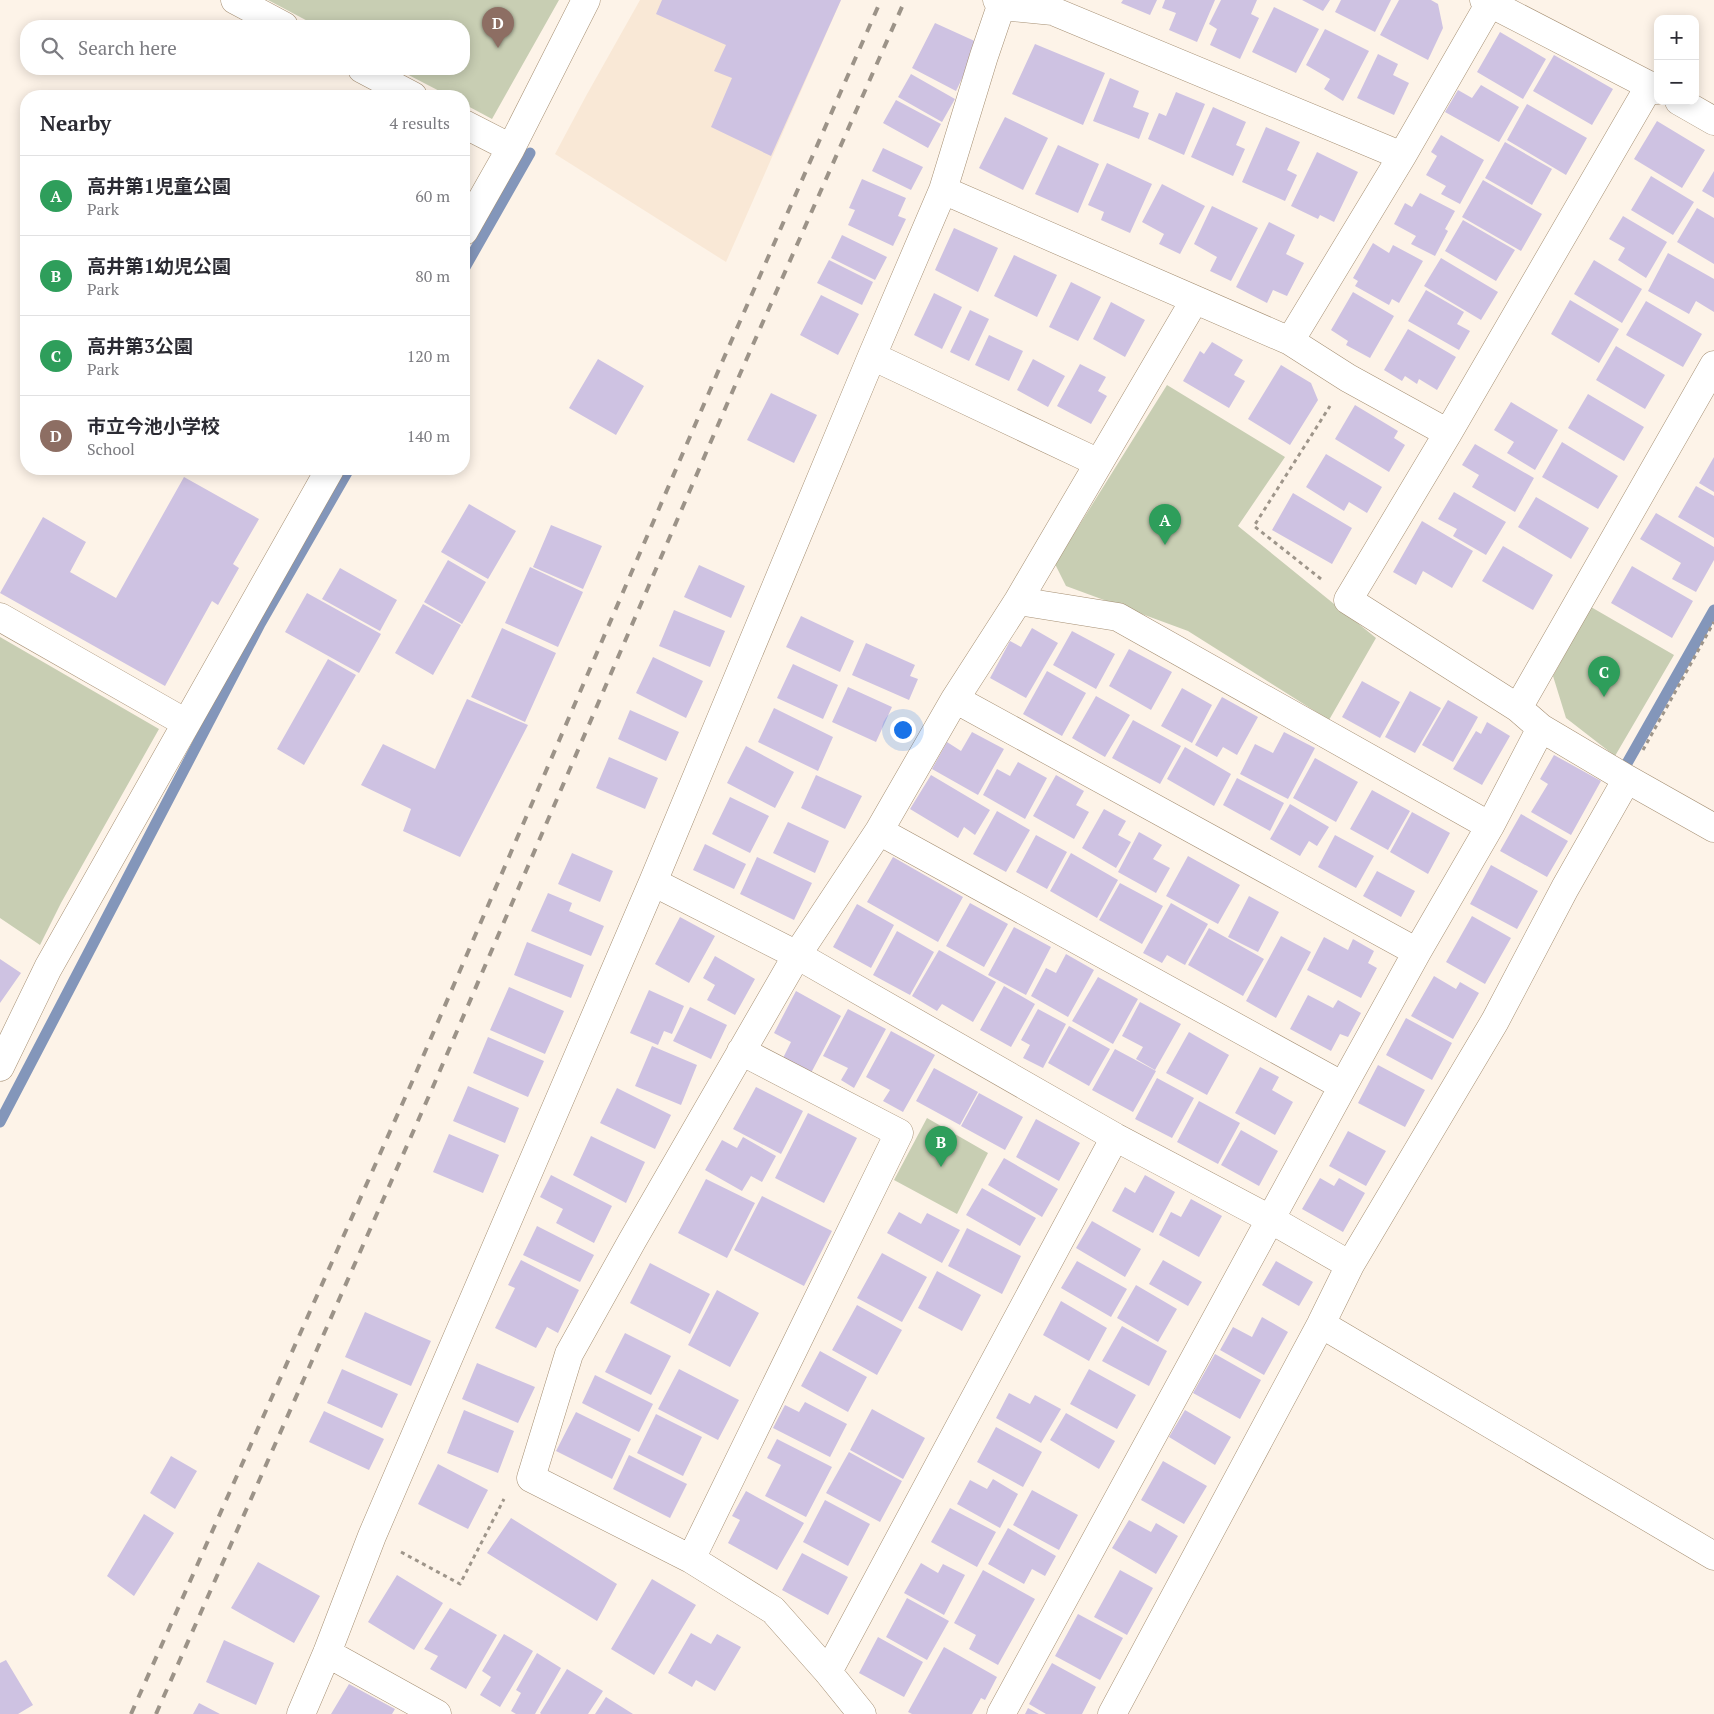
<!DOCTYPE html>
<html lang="en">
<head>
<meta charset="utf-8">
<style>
  :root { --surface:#fff; --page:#f7f7f7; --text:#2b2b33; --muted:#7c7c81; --line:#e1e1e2; --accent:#0b8043 }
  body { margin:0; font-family:"PT Serif","Noto Sans JP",serif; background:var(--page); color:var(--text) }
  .controls { position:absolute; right:15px; top:15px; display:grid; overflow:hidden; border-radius:10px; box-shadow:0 2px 12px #0003 }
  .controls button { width:45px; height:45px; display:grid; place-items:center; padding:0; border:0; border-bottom:1px solid var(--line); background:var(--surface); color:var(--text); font:25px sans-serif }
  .you { position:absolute; left:902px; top:729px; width:18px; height:18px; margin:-12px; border:4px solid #fff; border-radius:50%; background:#1a73e8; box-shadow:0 0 0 8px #1a73e833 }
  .badge { display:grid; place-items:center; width:32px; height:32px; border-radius:50%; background:var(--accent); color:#fff; font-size:16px; font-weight:700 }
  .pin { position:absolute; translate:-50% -41px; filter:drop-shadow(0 1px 2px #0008) }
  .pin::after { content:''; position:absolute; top:26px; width:18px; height:15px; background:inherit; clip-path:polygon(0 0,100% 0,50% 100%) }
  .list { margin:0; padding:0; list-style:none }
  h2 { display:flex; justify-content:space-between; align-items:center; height:65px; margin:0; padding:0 20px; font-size:21px }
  h2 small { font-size:16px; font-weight:400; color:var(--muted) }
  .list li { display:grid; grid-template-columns:32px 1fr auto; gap:15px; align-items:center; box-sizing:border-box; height:80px; padding:0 20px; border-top:1px solid var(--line) }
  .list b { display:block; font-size:19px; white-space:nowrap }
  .list p { margin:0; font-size:16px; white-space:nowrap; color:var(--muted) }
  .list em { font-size:16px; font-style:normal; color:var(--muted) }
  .icon { flex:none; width:28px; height:28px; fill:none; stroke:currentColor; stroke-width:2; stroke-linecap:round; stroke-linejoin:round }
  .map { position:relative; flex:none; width:1714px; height:1714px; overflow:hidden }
  .search { position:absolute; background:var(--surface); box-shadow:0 2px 12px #0003; left:20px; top:20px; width:450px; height:55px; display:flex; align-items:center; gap:12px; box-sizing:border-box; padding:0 18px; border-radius:20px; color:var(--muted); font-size:19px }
  .panel { position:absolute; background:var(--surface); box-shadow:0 2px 12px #0003; left:20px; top:90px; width:450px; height:385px; border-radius:20px }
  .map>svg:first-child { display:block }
</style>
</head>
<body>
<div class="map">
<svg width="1714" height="1714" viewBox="0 0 1714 1714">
  <rect width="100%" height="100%" fill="#fdf3e8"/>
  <path fill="#f9e8d6" d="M640,0H841L726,262L555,154L586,96Z"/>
  <path fill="#c8ceb3" d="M268,0H559L492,119L464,104V96H449L397,69H464V26H317Z
    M1167,385L1285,457L1238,526L1376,638L1329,720L1188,631L1066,586L1055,564Z
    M1591,607L1674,655L1615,756L1566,718L1553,676Z
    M0,637L159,729L61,903L40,945L0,918Z
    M927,1118L988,1153L957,1214L894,1180Z"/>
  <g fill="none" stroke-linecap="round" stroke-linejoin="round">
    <path stroke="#8396ba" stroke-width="11" d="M464,269L530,153
      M1626,765L1714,610
      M0,1122L260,624L349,469"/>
  </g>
  <path fill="#cec2e2" d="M662,0H841L771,156L711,127L732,78L714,71L726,45L656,14Z
    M1123,0H1157L1150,15L1121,3Z
    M1165,0H1215L1197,42L1169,30L1176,13L1162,8Z
    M1221,0H1257L1251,14L1259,18L1240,59L1210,45L1217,29L1209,24Z
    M1302,0H1330L1323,11Z
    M1341,0H1391L1375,32L1335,12Z
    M1399,0H1431L1438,4L1443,28L1428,60L1380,35Z
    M1274,7L1319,29L1296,73L1252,52Z
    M935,23L979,43L956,91L912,68Z
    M1325,29L1369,51L1343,101L1324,89L1330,79L1306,65Z
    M1500,32L1546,59L1523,99L1477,72Z
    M1035,44L1105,73L1083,125L1012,94Z
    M1378,54L1398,64L1393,75L1409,83L1394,115L1357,98Z
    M1554,55L1613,89L1592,125L1533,91Z
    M911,74L955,99L942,122L898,97Z
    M1110,78L1139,91L1133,107L1149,113L1139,139L1093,121Z
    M1481,85L1519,107L1499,142L1445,112L1458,90L1472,98Z
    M1176,92L1205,104L1184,155L1148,139L1159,113L1166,116Z
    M896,100L941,124L928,148L883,123Z
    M1527,104L1587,138L1566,175L1507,140Z
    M1213,107L1246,122L1236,145L1245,149L1233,176L1191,157Z
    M1005,117L1048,138L1023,190L979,168Z
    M1657,121L1705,150L1682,188L1634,159Z
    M1266,127L1300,142L1287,170L1297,175L1285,201L1242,182Z
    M1441,135L1484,160L1460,204L1441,194L1446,186L1426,175L1437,156L1431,152Z
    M1505,142L1552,169L1532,205L1485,178Z
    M1058,145L1099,164L1078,213L1035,194Z
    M883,148L923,167L911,190L872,171Z
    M1317,152L1358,172L1334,222L1320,215L1318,219L1291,206Z
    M1107,163L1152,184L1130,233L1101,220L1104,212L1088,205Z
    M1714,171V198L1702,191Z
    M1651,176L1694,202L1673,235L1631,210Z
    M862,179L906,198L898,216L906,219L893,246L848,225L855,210L849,208Z
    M1483,180L1542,214L1521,251L1462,217Z
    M1162,184L1205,206L1180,254L1159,244L1164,234L1142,222Z
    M1420,193L1455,211L1445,229L1448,231L1435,256L1411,244L1416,236L1394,224L1405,203L1412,207Z
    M1212,206L1258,228L1231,281L1210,271L1217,257L1194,244Z
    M1697,208L1714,218V264L1677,242Z
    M1623,216L1667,242L1646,278L1618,260L1625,248L1609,239Z
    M1463,220L1515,250L1496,281L1445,251Z
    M1269,222L1295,235L1286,254L1304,263L1287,296L1273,290L1267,303L1236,287Z
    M954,228L998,248L978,292L935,270Z
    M842,235L887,257L875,280L831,258Z
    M1373,243L1389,253L1393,245L1423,261L1399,303L1392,299L1389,305L1355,286L1358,281L1353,278Z
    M1668,253L1714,279V312L1696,301L1689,314L1648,291Z
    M1014,255L1057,275L1037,317L994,296Z
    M1441,258L1498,292L1481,320L1424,286Z
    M829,260L873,282L862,305L817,283Z
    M1594,260L1642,289L1622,323L1574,294Z
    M1071,282L1101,297L1078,341L1049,327Z
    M1426,290L1464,312L1457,324L1470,331L1459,350L1408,321Z
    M1353,292L1394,316L1370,358L1346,345L1348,341L1331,330Z
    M934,293L962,307L942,349L914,335Z
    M821,295L859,314L838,355L800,335Z
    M1570,300L1619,329L1599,363L1551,334Z
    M1646,301L1702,334L1683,367L1626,335Z
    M1111,302L1145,320L1125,357L1093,339Z
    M970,310L989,319L969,361L950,352Z
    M1408,329L1456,357L1437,390L1419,379L1417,384L1405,376L1402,381L1384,370Z
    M989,335L1023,351L1009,381L975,365Z
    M1212,342L1243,360L1234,375L1245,381L1229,408L1183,381L1200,351L1204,354Z
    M1616,346L1665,375L1645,409L1596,380Z
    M598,359L644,386L616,435L569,408Z
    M1033,359L1065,376L1048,407L1017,390Z
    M1080,364L1106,377L1098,391L1107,396L1091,424L1057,406Z
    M1281,365L1311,383L1318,400L1290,445L1248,419Z
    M771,393L817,415L794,463L747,440Z
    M1588,394L1644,427L1624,461L1568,428Z
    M1511,402L1558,430L1535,470L1507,453L1514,442L1494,430Z
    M1355,405L1398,431L1394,438L1405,445L1389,472L1335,439Z
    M1562,442L1618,476L1598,509L1542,477Z
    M1475,444L1534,478L1515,512L1472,487L1479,475L1462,465Z
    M1326,454L1382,487L1367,513L1349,502L1344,511L1306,487Z
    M1714,457V492L1699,483Z
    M184,477L259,519L233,564L239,568L218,605L212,601L165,686L0,593L43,517L86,542L70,572L116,598Z
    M1696,486L1714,496V538L1678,517Z
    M1454,492L1506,522L1486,555L1453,536L1457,529L1438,519Z
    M1293,493L1352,528L1332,564L1272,530Z
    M1536,497L1589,528L1571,559L1518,527Z
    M469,504L516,531L488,579L441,552Z
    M1656,513L1714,547V560L1696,592L1672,579L1681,563L1640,539Z
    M1422,521L1473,551L1452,588L1423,571L1416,585L1393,572Z
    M551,525L602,546L583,589L533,567Z
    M1503,546L1553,575L1533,610L1482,581Z
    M448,560L486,582L462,624L424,602Z
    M699,565L745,586L731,618L684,597Z
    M1632,566L1693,601L1672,638L1611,603Z
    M530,567L583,592L558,647L505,623Z
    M340,568L397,600L380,631L322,599Z
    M307,593L381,634L359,673L285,632Z
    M423,604L461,625L433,675L395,653Z
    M674,610L725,631L710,667L659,646Z
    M801,616L854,641L840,672L786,647Z
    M502,628L556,653L525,722L471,697Z
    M1032,628L1058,643L1026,698L990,678L1010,641L1021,647Z
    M1072,631L1115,654L1096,689L1053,665Z
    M866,643L915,665L910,676L918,679L909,700L852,675Z
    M1129,649L1172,672L1151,710L1109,686Z
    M653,657L703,681L686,718L636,693Z
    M328,659L356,675L304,765L277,749Z
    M793,664L838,685L823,719L777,698Z
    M1047,671L1086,693L1062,736L1023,714Z
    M1362,681L1400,702L1380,738L1342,717Z
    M848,687L892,707L876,742L832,722Z
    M1182,688L1212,705L1192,743L1161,726Z
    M1410,691L1441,708L1415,753L1385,737Z
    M1096,696L1130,715L1105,757L1072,738Z
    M1222,697L1258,717L1237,755L1223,747L1217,757L1195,745Z
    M467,699L528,725L460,857L403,831L411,809L361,785L383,744L435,769Z
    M1448,700L1478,717L1453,762L1422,745Z
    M774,708L833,737L818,771L758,742Z
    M630,710L679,732L666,761L618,739Z
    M1133,720L1181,746L1160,784L1112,758Z
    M1487,722L1510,736L1482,785L1453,769L1476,731L1481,734Z
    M972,732L1004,749L978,795L932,769L947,742L961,751Z
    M1284,732L1315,748L1288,799L1240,774L1255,744L1273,753Z
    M746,746L794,772L775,808L727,783Z
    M1185,747L1231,774L1214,806L1167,779Z
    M1554,755L1601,781L1571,835L1531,812L1548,784L1540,779Z
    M609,757L658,778L645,809L596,788Z
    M1315,758L1358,782L1336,822L1293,798Z
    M1018,762L1047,778L1025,819L983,795L997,769L1010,776Z
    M816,775L862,796L845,829L801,808Z
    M931,775L990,810L975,835L964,827L958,838L910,809Z
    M1056,775L1084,791L1076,805L1089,812L1074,839L1033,816Z
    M1237,778L1284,803L1270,831L1223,805Z
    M1372,790L1410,811L1388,850L1350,829Z
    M730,797L769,816L750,853L712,834Z
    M1290,804L1329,827L1317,846L1309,841L1300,856L1270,839Z
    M1104,809L1126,821L1118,835L1131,842L1116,868L1082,848Z
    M997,811L1030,830L1006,872L973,854Z
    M1412,812L1450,833L1428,874L1390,852Z
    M1521,814L1568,841L1547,877L1500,851Z
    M788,822L829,841L815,873L773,853Z
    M1139,832L1162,845L1153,859L1170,868L1156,893L1118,872Z
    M1036,835L1067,852L1047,889L1016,872Z
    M1335,835L1374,856L1356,888L1318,867Z
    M705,844L746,864L734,889L693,870Z
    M572,853L613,871L600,902L558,884Z
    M1071,853L1118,880L1097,918L1050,891Z
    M1188,856L1240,885L1218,924L1166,896Z
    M757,857L812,883L794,920L740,894Z
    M893,857L963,897L938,942L867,902Z
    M1491,865L1538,891L1517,929L1470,904Z
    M1377,871L1415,891L1401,917L1363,896Z
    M1120,883L1163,906L1142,944L1099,920Z
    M548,893L572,903L569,911L604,926L591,956L531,931Z
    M1249,896L1279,912L1258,952L1228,937Z
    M970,903L1008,924L984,967L946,946Z
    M1171,903L1208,924L1185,965L1167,955L1162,963L1143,953Z
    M857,904L894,925L871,968L833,947Z
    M1472,916L1511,938L1485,984L1446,962Z
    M680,917L715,936L689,983L655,964Z
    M1014,927L1051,947L1026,995L988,975Z
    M1209,928L1264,959L1243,996L1188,965Z
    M897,931L934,952L910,995L873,975Z
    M1281,936L1311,952L1276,1018L1246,1001Z
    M1324,937L1348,950L1353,939L1374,951L1368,963L1377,968L1361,998L1307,970Z
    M527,942L584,965L571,998L514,975Z
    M939,950L996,982L973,1022L942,1004L937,1011L912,996Z
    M1066,954L1094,970L1068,1017L1031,996L1046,968L1056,973Z
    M715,956L755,979L735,1015L707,1000L715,985L703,978Z
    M0,959L21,973L0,1003Z
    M1434,976L1456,989L1460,982L1479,993L1453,1039L1411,1016Z
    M1098,977L1138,999L1113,1044L1072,1021Z
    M1004,986L1035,1004L1011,1047L980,1030Z
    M509,987L564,1011L545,1054L490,1030Z
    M649,990L684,1006L672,1034L664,1031L658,1045L630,1033Z
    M796,991L841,1016L811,1073L783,1058L791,1042L774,1033Z
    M1308,995L1333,1008L1338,1000L1361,1013L1348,1037L1340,1034L1331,1051L1290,1029Z
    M1140,1002L1181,1024L1155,1070L1136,1059L1143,1047L1122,1036Z
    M690,1007L727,1025L711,1059L673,1041Z
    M848,1009L886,1029L854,1088L841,1080L848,1068L823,1056Z
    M1038,1009L1066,1024L1043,1068L1023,1058L1030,1045L1021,1040Z
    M1406,1018L1452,1043L1432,1080L1386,1055Z
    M1069,1026L1110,1049L1089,1086L1048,1063Z
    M891,1031L935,1055L903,1112L883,1101L890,1090L866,1077Z
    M1189,1032L1229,1055L1207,1095L1166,1073Z
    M488,1037L544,1061L528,1097L473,1073Z
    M652,1046L697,1065L681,1105L635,1086Z
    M1115,1049L1156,1071L1133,1112L1092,1090Z
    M1378,1065L1425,1090L1405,1127L1358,1103Z
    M1260,1067L1279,1077L1272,1090L1293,1102L1275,1135L1235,1113Z
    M934,1068L978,1092L960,1125L916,1101Z
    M1157,1078L1194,1098L1172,1138L1135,1119Z
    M468,1086L519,1108L505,1143L453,1121Z
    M756,1087L803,1111L781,1154L733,1129Z
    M617,1088L671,1115L655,1149L600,1123Z
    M979,1093L1023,1117L1005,1150L961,1126Z
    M1199,1101L1240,1123L1218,1164L1177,1142Z
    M808,1113L857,1138L824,1203L775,1178Z
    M1036,1119L1080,1143L1059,1181L1016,1157Z
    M1241,1130L1278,1151L1259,1186L1221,1165Z
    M1348,1131L1386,1151L1366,1186L1329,1166Z
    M449,1134L499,1155L483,1193L433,1172Z
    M591,1136L645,1162L626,1203L573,1175Z
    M743,1137L776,1156L762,1182L751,1176L742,1191L705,1170L722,1140L737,1148Z
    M1004,1158L1058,1189L1042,1217L988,1185Z
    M551,1175L612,1206L594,1243L556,1223L563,1209L540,1197Z
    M1145,1175L1175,1192L1153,1233L1112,1211L1125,1187L1135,1193Z
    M1320,1178L1334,1186L1339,1178L1365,1193L1343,1232L1302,1209Z
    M706,1179L755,1203L727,1258L678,1233Z
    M982,1188L1036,1218L1020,1246L966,1215Z
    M762,1196L832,1231L804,1286L734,1250Z
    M1191,1199L1222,1216L1199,1257L1159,1235L1171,1212L1181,1217Z
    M899,1212L921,1224L927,1213L960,1230L942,1263L887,1233Z
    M1092,1221L1141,1249L1125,1277L1076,1248Z
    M537,1226L594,1255L580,1282L523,1255Z
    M967,1228L1021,1256L1002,1294L948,1266Z
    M882,1253L927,1277L902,1322L857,1298Z
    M521,1260L579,1290L558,1333L547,1327L536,1348L495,1328L515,1288L508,1285Z
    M1163,1260L1202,1282L1188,1306L1149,1284Z
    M1077,1261L1127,1289L1111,1317L1061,1288Z
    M1276,1261L1313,1282L1299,1306L1262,1285Z
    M650,1263L710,1294L690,1334L630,1303Z
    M937,1271L981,1295L962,1331L918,1308Z
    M1136,1285L1177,1309L1158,1342L1117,1318Z
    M717,1290L759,1313L730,1367L688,1345Z
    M1061,1301L1107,1328L1089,1361L1043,1335Z
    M857,1305L902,1330L877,1375L832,1350Z
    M365,1312L431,1341L411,1386L345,1357Z
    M1262,1317L1288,1332L1264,1375L1220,1350L1233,1327L1252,1337Z
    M1122,1326L1167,1351L1149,1386L1102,1361Z
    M625,1333L671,1356L651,1395L605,1372Z
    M820,1351L867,1377L848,1412L801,1386Z
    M1215,1354L1261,1380L1240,1419L1193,1393Z
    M477,1363L535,1387L518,1423L462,1399Z
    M342,1369L398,1394L382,1428L327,1403Z
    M679,1369L739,1400L718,1440L658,1409Z
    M1089,1369L1136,1395L1117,1429L1070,1404Z
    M595,1375L653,1404L639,1432L582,1403Z
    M1009,1393L1030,1404L1035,1395L1061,1409L1041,1443L996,1418Z
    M805,1402L847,1424L830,1457L773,1428L785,1405L799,1412Z
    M872,1409L925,1438L903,1479L850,1450Z
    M464,1410L514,1431L498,1473L447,1453Z
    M1185,1410L1231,1437L1215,1465L1169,1437Z
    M324,1411L384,1439L369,1470L309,1442Z
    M576,1412L631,1439L612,1479L556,1451Z
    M1066,1413L1115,1441L1099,1469L1050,1440Z
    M656,1414L702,1437L683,1476L637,1453Z
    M996,1427L1042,1452L1023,1487L977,1462Z
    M777,1439L832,1467L806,1517L765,1496L781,1465L767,1458Z
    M849,1452L902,1481L880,1522L826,1493Z
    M629,1455L687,1484L670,1518L613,1489Z
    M171,1456L197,1471L175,1509L150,1493Z
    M1163,1461L1207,1486L1184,1524L1141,1500Z
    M438,1464L488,1490L468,1529L418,1504Z
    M993,1479L1018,1494L1000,1528L957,1504L970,1480L987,1489Z
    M1032,1490L1078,1515L1059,1550L1013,1525Z
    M746,1491L804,1523L777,1570L728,1543L740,1520L732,1516Z
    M825,1500L870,1524L848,1566L803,1542Z
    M950,1508L996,1532L977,1567L931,1542Z
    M144,1514L174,1533L134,1596L107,1576Z
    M511,1518L617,1584L597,1621L487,1553Z
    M1129,1520L1151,1532L1156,1523L1178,1536L1156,1574L1112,1548Z
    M1008,1528L1056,1556L1045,1576L1032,1569L1024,1584L988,1564Z
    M802,1553L848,1577L828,1615L782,1590Z
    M258,1562L320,1596L294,1643L231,1608Z
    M921,1563L938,1573L943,1564L965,1575L944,1615L904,1593Z
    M983,1570L1035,1599L998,1665L969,1649L976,1635L954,1623Z
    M1120,1570L1153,1588L1127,1635L1094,1617Z
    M397,1575L443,1603L414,1650L368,1622Z
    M652,1579L696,1605L654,1675L611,1649Z
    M907,1598L949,1621L927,1660L886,1637Z
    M450,1608L497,1635L466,1689L430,1669L438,1656L424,1649Z
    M1078,1614L1123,1638L1100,1680L1055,1656Z
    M691,1633L711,1644L717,1634L741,1647L715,1691L696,1680L692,1687L668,1673Z
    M504,1634L533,1651L500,1707L480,1695L491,1677L482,1671Z
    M878,1637L923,1662L904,1697L859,1673Z
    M224,1640L274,1663L256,1705L206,1682Z
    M944,1647L997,1677L985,1700L981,1698L972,1714H912L908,1712Z
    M537,1653L561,1668L535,1714H516L511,1711L521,1693L516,1690Z
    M6,1660L33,1705L18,1714H0V1663Z
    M1052,1663L1096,1687L1082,1714H1046L1029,1704Z
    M567,1669L603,1691L588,1714H541L540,1713Z
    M349,1684L395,1709L392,1714H331Z
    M606,1697L633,1714H595Z
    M199,1703L220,1714H193Z
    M1028,1708L1039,1714H1025Z"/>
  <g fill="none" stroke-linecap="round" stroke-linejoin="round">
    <g stroke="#a58f73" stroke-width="29">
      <path id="minor" d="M235,0L284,26
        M1484,0L1658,90
        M1001,6L1053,11L1402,156
        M362,69L413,96
        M1650,85L1448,433L1348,600L1518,708L1541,728L1627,779L1714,828
        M1679,101L1714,121
        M464,124L511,148
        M943,190L1290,341L1348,378L1448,433
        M464,231L511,148L586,0
        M1290,341L1402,156L1490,3
        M872,356L1099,463
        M1018,601L1118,617L1490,826
        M0,617L186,723
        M955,699L1417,952
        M1518,708L1714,365
        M879,831L1343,1086
        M653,882L797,955L1115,1137L1270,1219L1350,1265
        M0,1067L48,968L330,469
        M1321,1324L1714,1556
        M691,1559L899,1133L741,1051
        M327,1653L437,1714
        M828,1672L1115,1137
        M301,1714L327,1653L372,1536L653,882L872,356L943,190L984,56L1001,6L997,0
        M862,1714L828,1672L773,1610L691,1559L531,1478L569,1354L632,1241L797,955L879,831L955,699L1018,601L1194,301
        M1001,1714L1343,1086L1417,952L1490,826L1541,728
        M1112,1714L1321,1324L1350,1265L1495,1021L1565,888L1627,779"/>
    </g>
    <path stroke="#9e958a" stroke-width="3" stroke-dasharray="4 4" stroke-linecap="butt" d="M1321,579L1254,526L1330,406
      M1643,750L1714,622
      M401,1552L460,1584L504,1499"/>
    <use href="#minor" stroke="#fff" stroke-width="28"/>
    <path stroke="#9c9388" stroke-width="4" stroke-dasharray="9 9" stroke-linecap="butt" d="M131,1714L412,1082L723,360L881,0
      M156,1714L432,1089L740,374L905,0"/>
  </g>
</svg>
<div class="controls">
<button>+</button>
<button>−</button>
</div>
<div class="you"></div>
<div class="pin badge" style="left:1165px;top:545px;background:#2e9e5b">A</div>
<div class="pin badge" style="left:941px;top:1167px;background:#2e9e5b">B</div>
<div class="pin badge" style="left:1604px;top:697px;background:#2e9e5b">C</div>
<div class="pin badge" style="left:498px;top:48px;background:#8d6e63">D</div>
<div class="search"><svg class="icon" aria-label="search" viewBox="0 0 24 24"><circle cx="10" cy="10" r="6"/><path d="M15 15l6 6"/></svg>Search here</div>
<section class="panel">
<h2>Nearby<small>4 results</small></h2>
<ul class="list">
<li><span class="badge" style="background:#2e9e5b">A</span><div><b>高井第1児童公園</b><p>Park</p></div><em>60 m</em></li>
<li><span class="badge" style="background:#2e9e5b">B</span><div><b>高井第1幼児公園</b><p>Park</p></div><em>80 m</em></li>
<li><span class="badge" style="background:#2e9e5b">C</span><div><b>高井第3公園</b><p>Park</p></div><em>120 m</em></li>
<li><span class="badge" style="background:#8d6e63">D</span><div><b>市立今池小学校</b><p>School</p></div><em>140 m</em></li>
</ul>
</section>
</div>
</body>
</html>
